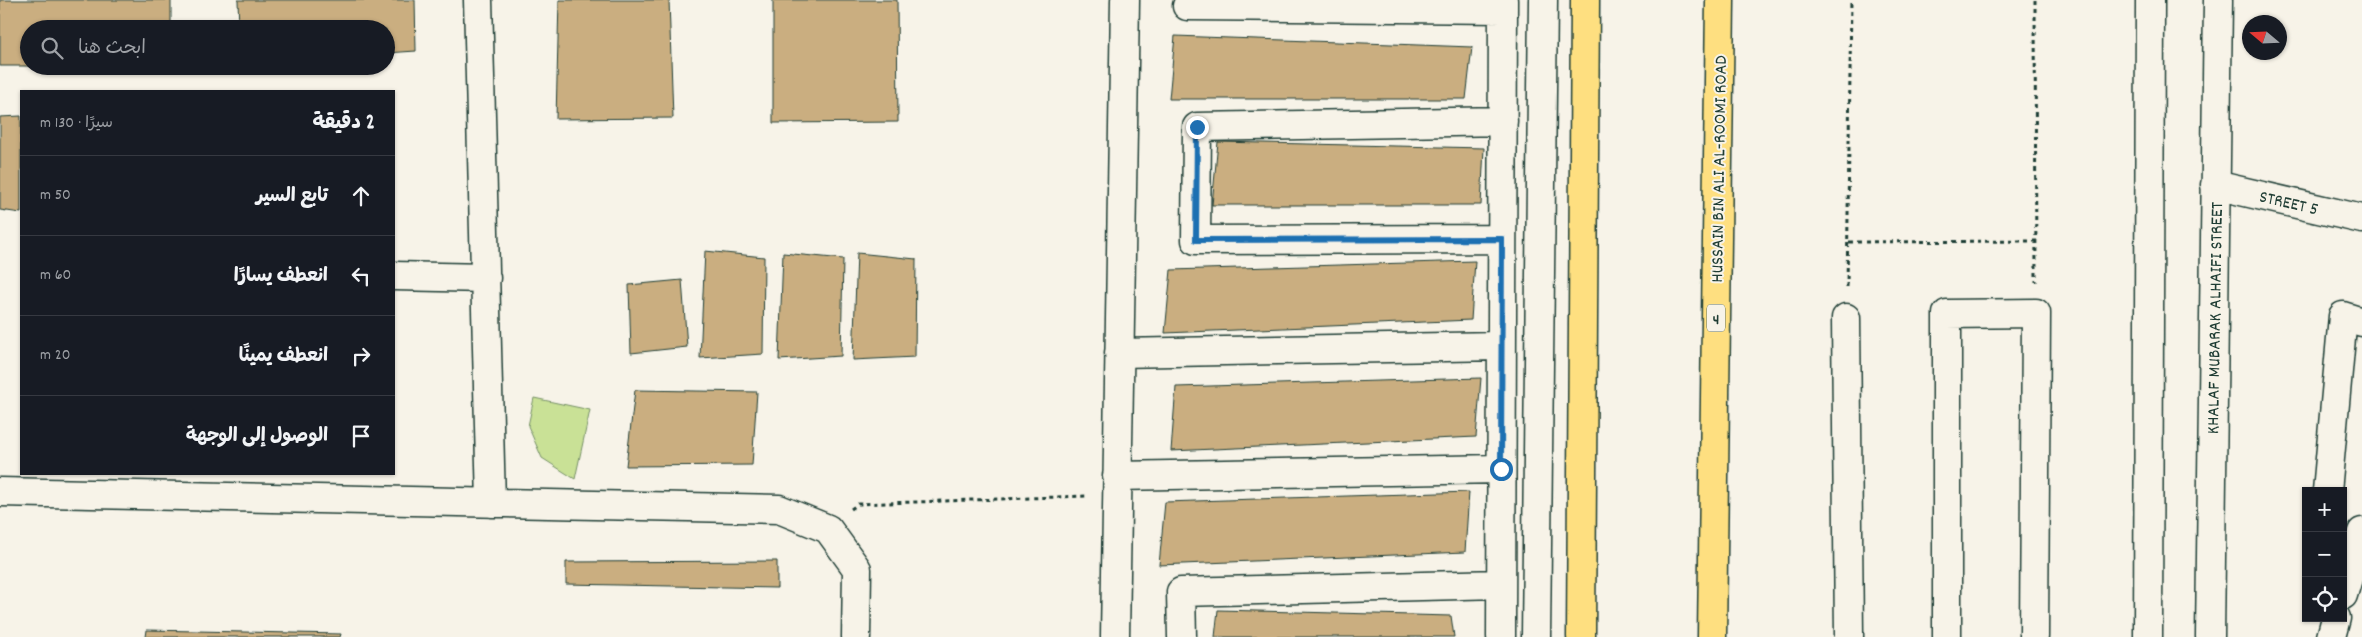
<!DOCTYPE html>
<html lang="ar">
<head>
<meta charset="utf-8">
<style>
  :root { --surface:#171b24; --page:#20242c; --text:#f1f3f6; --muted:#9ea1a6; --line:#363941 }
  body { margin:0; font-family:Dekko,"Playpen Sans Arabic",sans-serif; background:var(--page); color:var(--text); direction:rtl }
  .controls { position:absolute; right:15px; bottom:15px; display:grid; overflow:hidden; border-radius:0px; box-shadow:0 1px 4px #0004 }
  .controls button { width:45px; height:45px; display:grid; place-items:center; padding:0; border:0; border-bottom:1px solid var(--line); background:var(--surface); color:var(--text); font:25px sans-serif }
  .compass { position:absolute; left:2242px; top:15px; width:45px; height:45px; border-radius:50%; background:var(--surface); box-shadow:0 1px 4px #0004; rotate:289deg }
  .stop { position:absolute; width:15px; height:15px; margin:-11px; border:4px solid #1f6fb2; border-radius:50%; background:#fff }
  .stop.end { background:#1f6fb2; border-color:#fff; box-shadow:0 1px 5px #0008 }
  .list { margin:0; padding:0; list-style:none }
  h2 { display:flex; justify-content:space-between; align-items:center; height:65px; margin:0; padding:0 20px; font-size:21px }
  h2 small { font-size:16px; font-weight:400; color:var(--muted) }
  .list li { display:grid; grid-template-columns:32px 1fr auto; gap:15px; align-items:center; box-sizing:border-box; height:80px; padding:0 20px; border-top:1px solid var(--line) }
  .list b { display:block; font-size:19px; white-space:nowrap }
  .list em { font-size:16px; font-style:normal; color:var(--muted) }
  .icon { flex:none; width:28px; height:28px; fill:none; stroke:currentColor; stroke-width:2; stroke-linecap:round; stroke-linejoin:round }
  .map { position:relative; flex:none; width:2362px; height:637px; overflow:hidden; direction:ltr }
  .search { position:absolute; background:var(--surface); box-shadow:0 1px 4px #0004; left:20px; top:20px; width:375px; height:55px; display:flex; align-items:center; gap:12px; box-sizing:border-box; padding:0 18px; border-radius:28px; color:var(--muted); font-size:19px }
  .panel { position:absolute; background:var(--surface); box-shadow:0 1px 4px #0004; left:20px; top:90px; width:375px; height:385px; border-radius:0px; direction:rtl }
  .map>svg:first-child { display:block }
</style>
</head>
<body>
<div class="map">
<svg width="2362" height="637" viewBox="0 0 2362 637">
  <rect width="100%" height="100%" fill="#f7f3e8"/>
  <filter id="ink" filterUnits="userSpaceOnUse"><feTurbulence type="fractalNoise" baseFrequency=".02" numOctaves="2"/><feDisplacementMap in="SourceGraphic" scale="10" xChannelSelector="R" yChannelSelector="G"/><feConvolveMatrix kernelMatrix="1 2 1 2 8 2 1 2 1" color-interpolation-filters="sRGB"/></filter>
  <g filter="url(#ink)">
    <path fill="#c9e196" stroke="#748f65" d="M534,398L590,410L575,479L542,458L528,426Z"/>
    <path fill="#caae80" stroke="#1f3d34" d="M0,0H171V29H29V66H0Z
      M238,0H415L416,51L386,53V29H239Z
      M559,0H669L673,118L556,119Z
      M773,0H897L898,122L773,123Z
      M1175,36L1472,47L1466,99H1169Z
      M42,66H171V68Z
      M21,116V213L0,210V117Z
      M1218,142L1484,148L1481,205H1212Z
      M705,251L764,257L763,354L700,358Z
      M783,253L843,259L841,356L779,360Z
      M857,253L916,259L915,357L853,360Z
      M1475,261L1471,320L1165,333L1171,270Z
      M682,280L687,347L631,353L629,285Z
      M1481,378L1476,437L1171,451L1176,387Z
      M635,390L757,392L752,465L626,466Z
      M1469,492L1465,552L1159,565L1165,502Z
      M777,561V588L566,584V562Z
      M1218,610L1451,616L1454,637H1215Z
      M147,630L341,634L340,637H146Z"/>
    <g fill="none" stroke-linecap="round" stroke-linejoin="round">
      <g stroke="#1f3d34" stroke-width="31">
        <path id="minor" d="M478,0L491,503
          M1187,6L1503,9
          M2215,185L2362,219
          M1502,239L1196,240L1197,127L1503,121
          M394,276L486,278
          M1846,318L1849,637
          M1119,353L1501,346
          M1117,476L1501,469
          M2327,491L2343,316L2362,322
          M0,492L779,509L828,529L857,569L856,637
          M2343,595L2362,532
          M1115,637L1125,0
          M1182,637L1181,592L1501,584
          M1501,637L1503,0
          M1536,637L1543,0
          M1947,637V314L2036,313L2034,637
          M2148,637L2150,0
          M2210,637L2218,0
          M2331,637L2336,618"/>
      </g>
      <g stroke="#1f3d34" stroke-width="31">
        <path id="highway" d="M1581,637L1585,0
          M1712,637L1720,0"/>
      </g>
      <path stroke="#1f3d34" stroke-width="3" stroke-dasharray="4 4" stroke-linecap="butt" d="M2035,0L2036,282
        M1849,242L2037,241
        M1847,287L1851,0
        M851,509L858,504L1086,496"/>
      <use href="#minor" stroke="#f7f3e8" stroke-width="28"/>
      <use href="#highway" stroke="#fedf80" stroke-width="28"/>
    </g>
  </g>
  <g fill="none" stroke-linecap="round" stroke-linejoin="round" filter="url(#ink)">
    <path stroke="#1f6fb2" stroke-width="6" d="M1197,127L1196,240L1502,239L1501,469"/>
  </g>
  <g text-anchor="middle" stroke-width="4" stroke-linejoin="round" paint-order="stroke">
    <rect fill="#f7f3e8" stroke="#60746a" stroke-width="1" x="1707" y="304.5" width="18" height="27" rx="4"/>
    <g font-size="16" font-weight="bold" fill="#1f3d34">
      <text x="1716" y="324">4</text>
    </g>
    <g font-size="18" fill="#1f3d34" stroke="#f7f3e8">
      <text transform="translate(1718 169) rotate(-89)" y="6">HUSSAIN BIN ALI AL-ROOMI ROAD</text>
      <text transform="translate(2289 202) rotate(13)" y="6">STREET 5</text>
      <text transform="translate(2214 318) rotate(-89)" y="6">KHALAF MUBARAK ALHAIFI STREET</text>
    </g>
  </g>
</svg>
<div class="controls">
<button>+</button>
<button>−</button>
<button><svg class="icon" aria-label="locate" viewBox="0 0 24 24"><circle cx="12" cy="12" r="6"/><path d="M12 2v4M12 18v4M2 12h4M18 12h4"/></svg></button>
</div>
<svg class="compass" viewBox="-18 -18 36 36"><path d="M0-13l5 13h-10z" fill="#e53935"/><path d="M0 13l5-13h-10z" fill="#9ea1a6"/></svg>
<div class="stop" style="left:1501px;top:469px"></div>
<div class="stop end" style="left:1197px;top:127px"></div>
<div class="search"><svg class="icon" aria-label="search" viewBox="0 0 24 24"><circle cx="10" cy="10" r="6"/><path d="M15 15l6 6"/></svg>ابحث هنا</div>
<section class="panel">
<h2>2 دقيقة<small>سيرًا · 130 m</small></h2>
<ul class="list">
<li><svg class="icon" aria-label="ahead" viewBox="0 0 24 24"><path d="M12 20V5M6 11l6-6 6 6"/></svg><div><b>تابع السير</b></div><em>50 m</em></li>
<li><svg class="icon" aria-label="left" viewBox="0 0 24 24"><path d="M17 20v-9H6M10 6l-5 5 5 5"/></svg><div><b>انعطف يسارًا</b></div><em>60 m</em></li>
<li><svg class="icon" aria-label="right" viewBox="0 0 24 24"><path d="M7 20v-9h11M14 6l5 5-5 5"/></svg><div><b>انعطف يمينًا</b></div><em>20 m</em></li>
<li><svg class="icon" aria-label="arrive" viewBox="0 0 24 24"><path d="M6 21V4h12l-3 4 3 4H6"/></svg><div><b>الوصول إلى الوجهة</b></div></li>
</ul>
</section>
</div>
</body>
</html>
